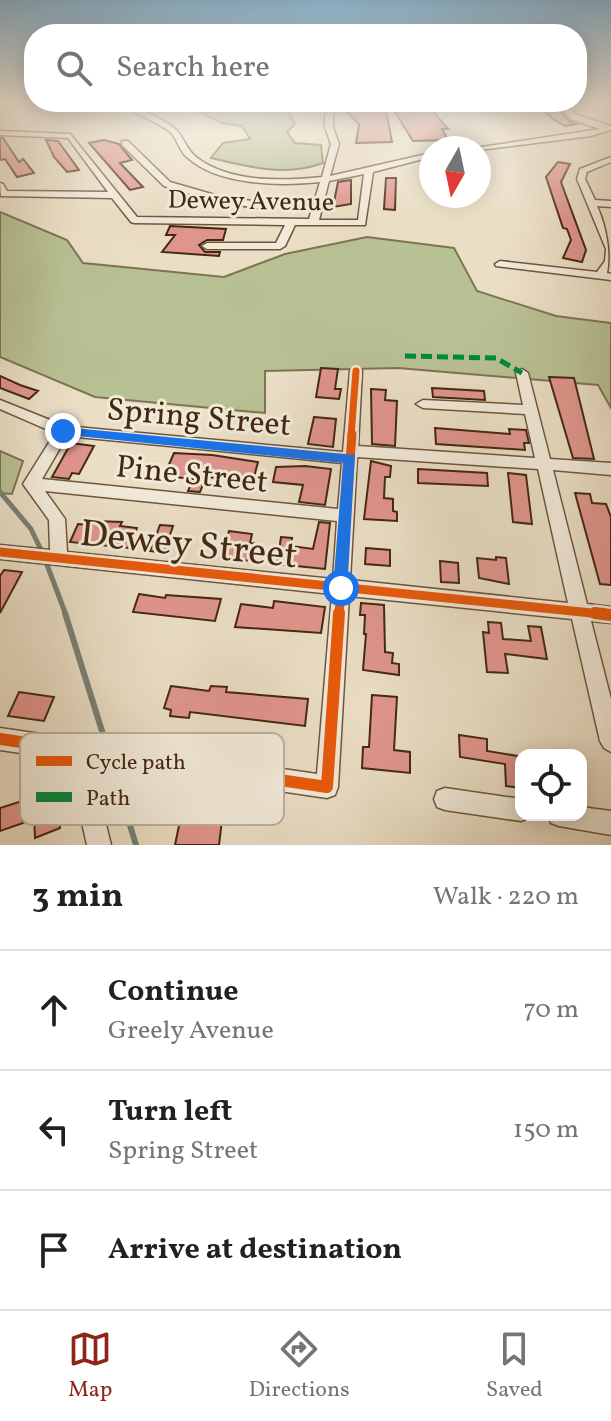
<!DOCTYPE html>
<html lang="en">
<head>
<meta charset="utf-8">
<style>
  :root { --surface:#fff; --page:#f2f2f2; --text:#202124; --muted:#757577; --line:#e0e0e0; --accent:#8f2418 }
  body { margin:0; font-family:Vollkorn,serif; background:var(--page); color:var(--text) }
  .controls { position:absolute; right:24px; bottom:24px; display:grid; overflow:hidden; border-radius:16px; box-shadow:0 4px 20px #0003 }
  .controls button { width:72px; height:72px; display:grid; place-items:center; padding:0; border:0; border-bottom:2px solid var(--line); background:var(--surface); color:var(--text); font:40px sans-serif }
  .compass { position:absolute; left:419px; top:136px; width:72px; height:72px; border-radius:50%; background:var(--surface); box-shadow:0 4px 20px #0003; rotate:189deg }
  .stop { position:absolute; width:24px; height:24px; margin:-18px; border:6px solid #1a73e8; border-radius:50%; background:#fff }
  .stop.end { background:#1a73e8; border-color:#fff; box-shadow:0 2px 8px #0008 }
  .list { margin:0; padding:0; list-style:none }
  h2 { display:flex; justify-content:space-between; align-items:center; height:104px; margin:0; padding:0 32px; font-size:34px }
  h2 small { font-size:26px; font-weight:400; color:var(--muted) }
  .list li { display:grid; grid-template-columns:52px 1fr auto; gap:24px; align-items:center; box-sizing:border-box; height:120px; padding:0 32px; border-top:2px solid var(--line) }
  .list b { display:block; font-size:30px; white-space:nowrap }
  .list p { margin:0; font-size:26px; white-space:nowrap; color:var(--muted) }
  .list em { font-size:26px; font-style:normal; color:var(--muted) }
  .icon { flex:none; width:44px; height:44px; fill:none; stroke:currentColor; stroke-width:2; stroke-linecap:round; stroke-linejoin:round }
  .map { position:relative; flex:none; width:611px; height:845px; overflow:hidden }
  .search { position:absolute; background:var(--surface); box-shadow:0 4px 20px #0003; left:24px; right:24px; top:24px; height:88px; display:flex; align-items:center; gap:20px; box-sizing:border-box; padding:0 28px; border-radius:32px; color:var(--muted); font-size:30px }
  .sheet { height:464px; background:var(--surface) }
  nav { display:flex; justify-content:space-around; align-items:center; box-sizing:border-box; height:112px; border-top:2px solid var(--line); background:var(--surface); font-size:22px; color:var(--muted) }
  nav a { display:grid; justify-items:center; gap:4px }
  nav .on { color:var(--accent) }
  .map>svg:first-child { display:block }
</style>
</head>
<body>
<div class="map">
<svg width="611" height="845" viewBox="0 0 611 845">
  <rect width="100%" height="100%" fill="#eadec5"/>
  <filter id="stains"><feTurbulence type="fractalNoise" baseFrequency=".0025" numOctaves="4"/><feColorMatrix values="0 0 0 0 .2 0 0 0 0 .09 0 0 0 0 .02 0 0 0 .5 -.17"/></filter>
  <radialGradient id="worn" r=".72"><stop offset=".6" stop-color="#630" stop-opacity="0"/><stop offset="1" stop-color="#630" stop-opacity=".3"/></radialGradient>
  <path fill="#b8c194" stroke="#7e7452" stroke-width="2" d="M194,102H300L288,111L295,124L287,132L295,143L321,145L323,163C286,177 248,167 211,158L223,143L250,139L242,126L222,123L187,106Z
    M0,212L67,240L83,263L224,277L285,254L367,237L454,248L477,291L556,316L611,323V408L598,385L398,368L265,371V413L95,397L0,357Z
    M0,451L23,461L12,494L0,493Z"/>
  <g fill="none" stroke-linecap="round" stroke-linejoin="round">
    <path stroke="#768076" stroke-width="5" d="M0,492L31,529L43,554
      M46,562L66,615"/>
    <path stroke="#768076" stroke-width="6" d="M65,613L107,747
      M111,763L136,845"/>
  </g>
  <path fill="#e0958c" stroke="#442811" stroke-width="2" d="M535,102H552L569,121L576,124L565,126L553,119Z
    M429,107L448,129H442L448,140L413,141L395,112Z
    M344,109L386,110L392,142L356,143L359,124Z
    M0,138H3L19,162L23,159L34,173L17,177L5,159L0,160Z
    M46,140L58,141L79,170L67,172L54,157Z
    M104,140L119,144L132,160L120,163L143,187L130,190L89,143Z
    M558,162L570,164L561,182L586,250L582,262L563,258L571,240L567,229L563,228L546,177Z
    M386,178H396L395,210L384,209Z
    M351,180V204L333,207L338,182Z
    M170,226L226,229L223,240H207L199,245L205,252H220L219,256L162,252L175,235H166Z
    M321,368L338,369L335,389H341L339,399L316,397Z
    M0,376L20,385L38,391L29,399L0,388Z
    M549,377L574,378L594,459L573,458Z
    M432,388L484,391L485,400L433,397Z
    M371,389L386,390L385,400L397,401L395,446L372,444Z
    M314,417L336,419L333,447L308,444Z
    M435,428L510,434L509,429L526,430L529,443H524L525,450L436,444Z
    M71,443L94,446L79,474L72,473L69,479L52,477Z
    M174,453L212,455L258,462L254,477L238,475L236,480L206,477L200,492L188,491L193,479L164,476Z
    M371,461L391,466L390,477H385L384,498L393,499V511L397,512V521L364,519Z
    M305,466L331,469L325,505L299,502L303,485L273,482L276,467Z
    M418,469L487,473L488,486L418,483Z
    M508,473L526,475L532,524L513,522Z
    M575,493L590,494L592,503L606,504L611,517V585L600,584Z
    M94,521L122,522L120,526L137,528L129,548L70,542L78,524L92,525Z
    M319,522L330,523L325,569L277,564L281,537L292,538L291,546L313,549Z
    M160,525L173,526L164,553L150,551Z
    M229,531L252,534L250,543L257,544L253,561L221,558Z
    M366,548L390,550V566L365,564Z
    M496,557L506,558L509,584L479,578L477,558L496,560Z
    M440,561L458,563L459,583L441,582Z
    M4,570L22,572L0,613V576Z
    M139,594L165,598L166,595L221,599L215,621L133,612Z
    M274,601L325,607L321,633L235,627L241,604L273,608Z
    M361,603L384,605L385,652L393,653L392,663L399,664V675L363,670L366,634H364L365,615H360Z
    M488,622L501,623L503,639L531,641L528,626L541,627L547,659L505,654L508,673L487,672L483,632L489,633Z
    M171,686L209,691L211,686L227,687L226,692L308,699L305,726L190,712L189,718L170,716L171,710L164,708Z
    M19,692L54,697L44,721L8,716Z
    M372,695L397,697L394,750L410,752V773L362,768L363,747H369Z
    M459,735L487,739V751L518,756L521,788L506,786L505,764L460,757Z
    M22,801L23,823L0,831V808Z
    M58,806L60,828L35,838L34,816Z
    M183,806L201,808L199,818L222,820L219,845H175Z"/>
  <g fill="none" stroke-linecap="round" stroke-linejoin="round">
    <g stroke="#6e563e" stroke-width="3">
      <path id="street" d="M117,102H125C141,110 160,117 174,128C183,135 186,149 196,157C229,183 282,181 322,177L331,144L325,127V115L336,102H396L399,104L396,106L342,105L333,115V127L339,144L330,176L431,153V157L373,172L365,225H295L285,246L280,249H207L202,246L207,243H276L285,225L134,223L131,222L112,198L1,196L0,183L3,184L7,191L108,192L68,138L0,135V131L70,134L137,217L309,219L320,182C281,186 219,186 188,158C179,151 178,140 171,133C164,125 128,110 117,102ZM364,174L358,220H319L329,181Z
        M555,102H562L577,115L611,126V130L591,136L479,150V148H475L600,129L571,119Z
        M122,141H128L170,182L215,195L263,203L268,206L263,209L214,201L164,186L122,145Z
        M611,157V162L587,172L585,179L595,200L611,201V207L597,206C606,226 611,252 607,273L611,274V280L496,266L495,264L500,261L597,272L605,261L606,249L577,179L580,169Z
        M356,367L362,371L358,446L535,458L525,414L423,408L416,404L423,400L523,405L516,373L522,369L528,373L550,459L611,463V475L553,470L587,604L611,607V623L591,621L611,699V752L604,748L600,741L572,619L349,596L338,787L335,795L327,798L91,763L111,845H87L68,760L0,750V728L317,774L332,594L0,559V545L50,550L49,520L23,484L55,433L0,409V400L65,426L343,452L350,371ZM67,436L342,463L338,509L42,479ZM357,457L538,469L568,603L350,580ZM45,491L337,521L333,579L67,552L65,519Z
        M445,788L521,799V815H530L529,818L521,821L445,810L437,807L434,799L437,791Z
        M581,807L611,811V835L559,826L551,823L548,815H581Z"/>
    </g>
    <use href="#street" fill="#f1ead9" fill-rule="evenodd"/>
    <path stroke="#00873e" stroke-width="5" stroke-dasharray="11 5" stroke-linecap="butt" d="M405,356L496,358L522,373"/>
    <g stroke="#f1ead9" stroke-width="12">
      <path id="cycleway-far2" d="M351,436L356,371"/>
    </g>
    <g stroke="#f1ead9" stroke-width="14">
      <path id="cycleway-far1" d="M0,552L611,615
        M339,615L352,434"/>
    </g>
    <g stroke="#f1ead9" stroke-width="17">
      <path id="cycleway" d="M595,613L611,615
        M0,739L327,787L339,613"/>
    </g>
    <use href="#cycleway-far2" stroke="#e8590c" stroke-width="7"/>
    <use href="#cycleway-far1" stroke="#e8590c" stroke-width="9"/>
    <use href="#cycleway" stroke="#e8590c" stroke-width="12"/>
  </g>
  <linearGradient id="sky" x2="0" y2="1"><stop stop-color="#88b7d6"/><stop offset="0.46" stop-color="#f6f0e5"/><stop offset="1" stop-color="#f6f0e5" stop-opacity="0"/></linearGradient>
  <rect width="611" height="219" fill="url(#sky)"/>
  <path fill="#1a73e8" d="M63,427L355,455L347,593L341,595L333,588L343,463L58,434L56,431Z"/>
  <g text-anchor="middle" stroke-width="6" stroke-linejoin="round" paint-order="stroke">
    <g font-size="26" fill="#442811" stroke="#f1ead9">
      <text transform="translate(251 200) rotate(1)" y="9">Dewey Avenue</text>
    </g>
    <g font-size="32" fill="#442811" stroke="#f1ead9">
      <text transform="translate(199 416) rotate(5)" y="11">Spring Street</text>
      <text transform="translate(192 473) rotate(6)" y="11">Pine Street</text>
    </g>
    <g font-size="38" fill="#442811" stroke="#f1ead9">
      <text transform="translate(189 543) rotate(6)" y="13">Dewey Street</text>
    </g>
  </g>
  <rect x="20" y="733" width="264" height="92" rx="12" fill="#f1ead9" stroke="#bdb09d" stroke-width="2"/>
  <rect x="36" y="756" width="36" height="10" fill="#e8590c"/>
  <rect x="36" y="792" width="36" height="10" fill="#00873e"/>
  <g font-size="22" fill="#442811">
    <text x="86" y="769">Cycle path</text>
    <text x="86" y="805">Path</text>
  </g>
  <rect width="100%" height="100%" filter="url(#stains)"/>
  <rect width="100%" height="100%" fill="url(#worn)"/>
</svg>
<div class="controls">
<button><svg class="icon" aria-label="locate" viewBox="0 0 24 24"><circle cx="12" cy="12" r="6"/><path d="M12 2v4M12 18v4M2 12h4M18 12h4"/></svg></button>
</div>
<svg class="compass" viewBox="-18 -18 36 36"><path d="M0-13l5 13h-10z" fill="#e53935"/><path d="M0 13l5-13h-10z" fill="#757577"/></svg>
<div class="stop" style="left:341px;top:588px"></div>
<div class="stop end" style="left:63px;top:431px"></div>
<div class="search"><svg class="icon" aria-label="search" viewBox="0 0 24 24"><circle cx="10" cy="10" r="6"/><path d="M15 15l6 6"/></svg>Search here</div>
</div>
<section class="sheet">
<h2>3 min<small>Walk · 220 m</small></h2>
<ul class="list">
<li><svg class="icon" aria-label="ahead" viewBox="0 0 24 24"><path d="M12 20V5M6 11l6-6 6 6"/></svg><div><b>Continue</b><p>Greely Avenue</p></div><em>70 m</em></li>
<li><svg class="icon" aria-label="left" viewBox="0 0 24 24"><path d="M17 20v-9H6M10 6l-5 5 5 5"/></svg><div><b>Turn left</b><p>Spring Street</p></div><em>150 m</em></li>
<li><svg class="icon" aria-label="arrive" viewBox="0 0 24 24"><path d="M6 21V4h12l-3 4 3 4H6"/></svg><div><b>Arrive at destination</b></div></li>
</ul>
</section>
<nav>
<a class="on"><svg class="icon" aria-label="map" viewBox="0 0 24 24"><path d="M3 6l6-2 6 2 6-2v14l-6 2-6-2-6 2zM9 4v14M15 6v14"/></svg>Map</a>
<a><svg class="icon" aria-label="directions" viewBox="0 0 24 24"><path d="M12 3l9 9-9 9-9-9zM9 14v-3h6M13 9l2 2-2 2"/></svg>Directions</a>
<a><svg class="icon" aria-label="saved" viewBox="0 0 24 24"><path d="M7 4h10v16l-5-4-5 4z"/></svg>Saved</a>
</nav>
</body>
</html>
